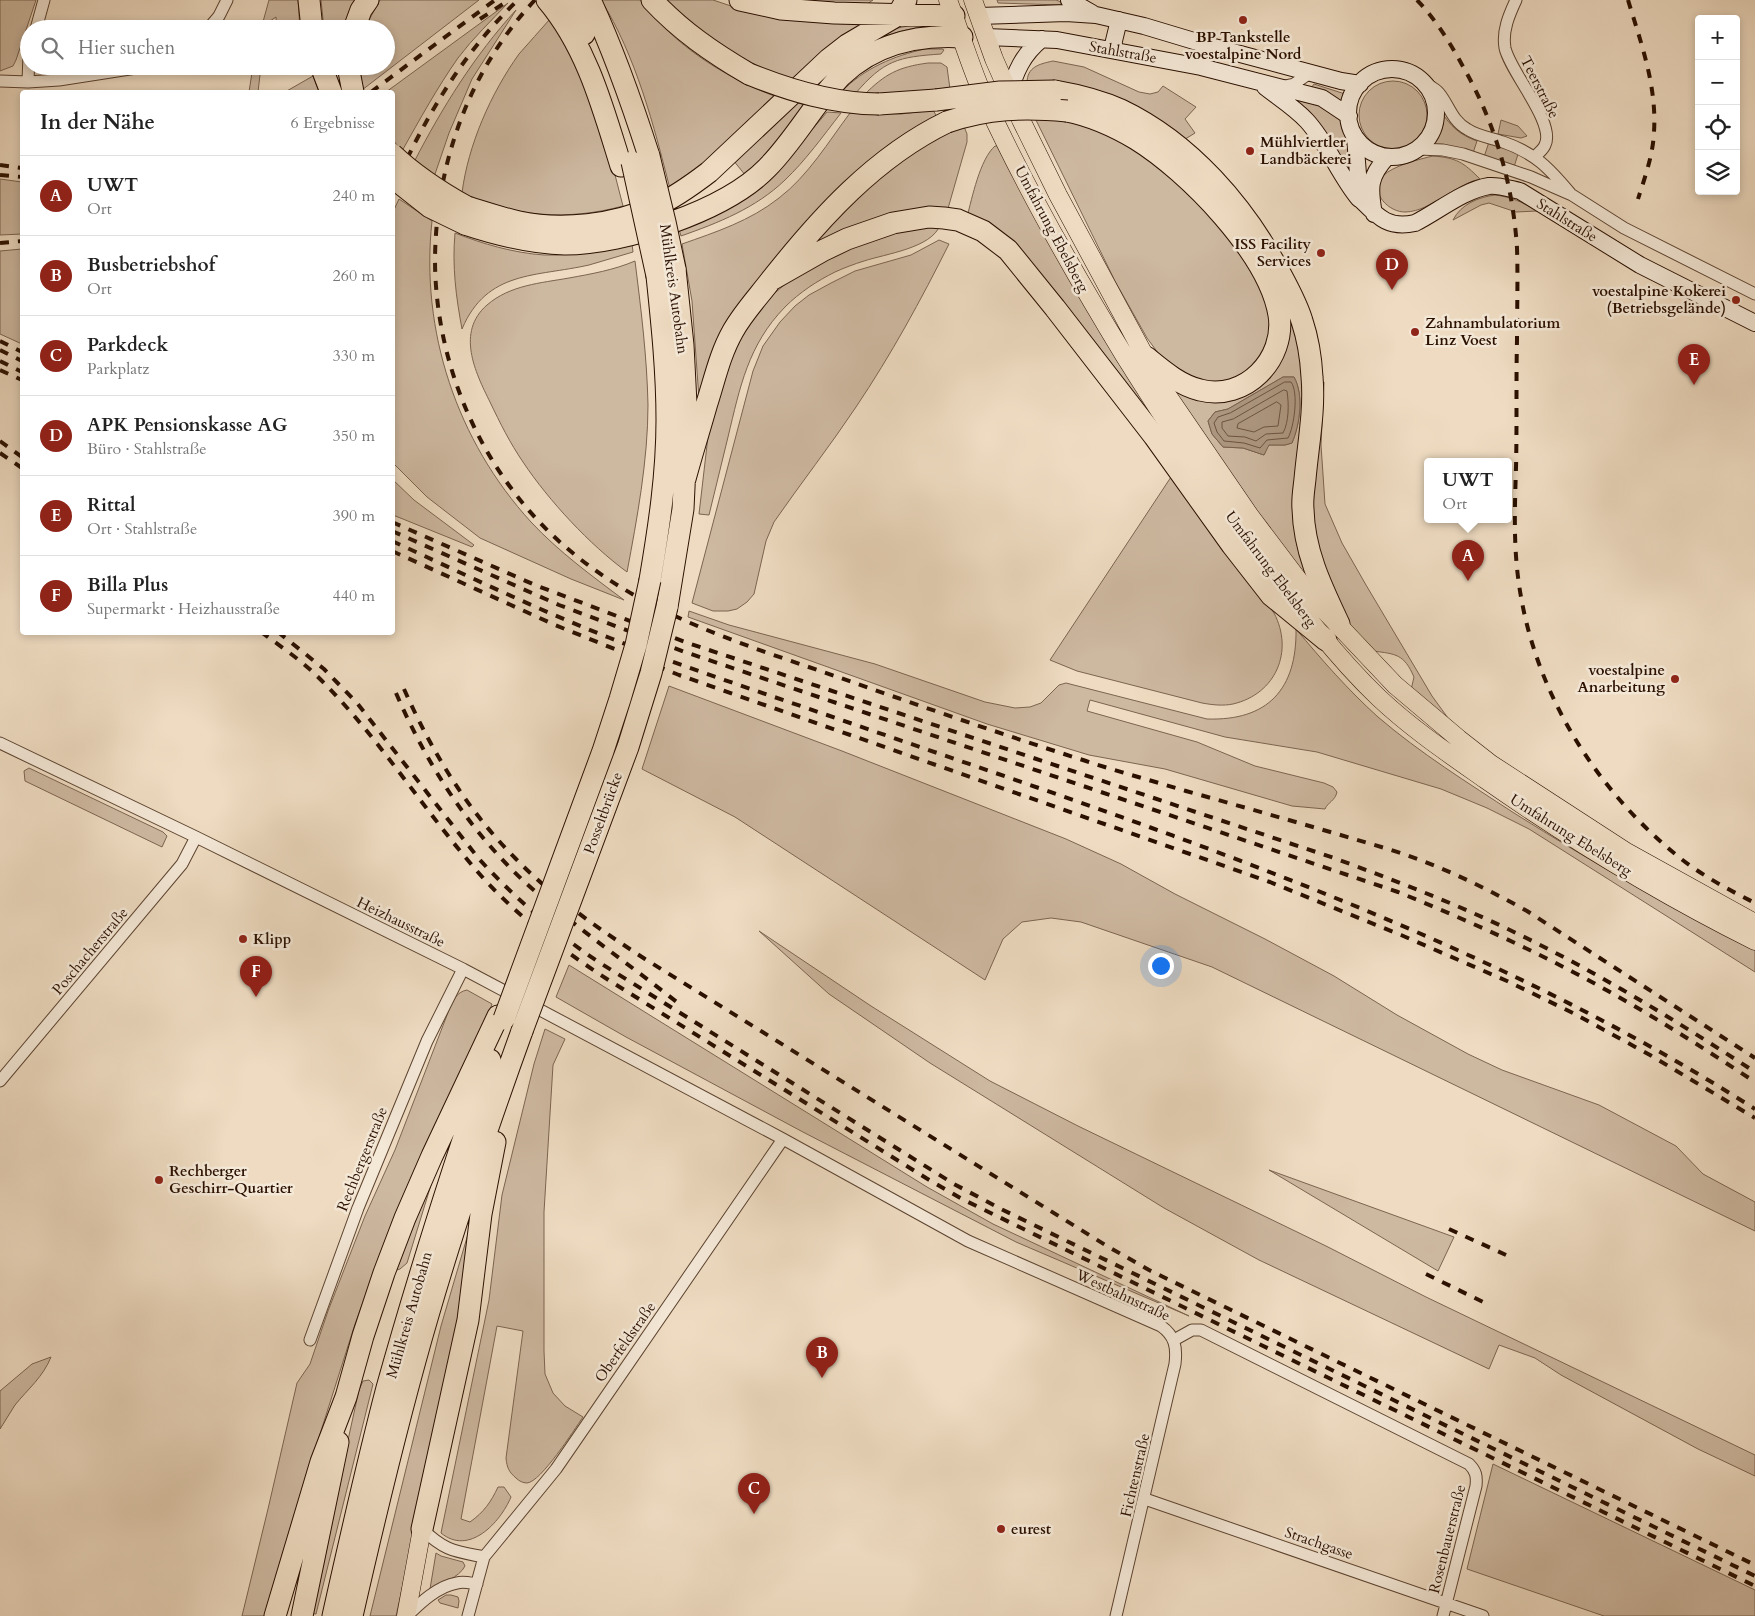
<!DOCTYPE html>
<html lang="de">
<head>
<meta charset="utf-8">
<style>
  :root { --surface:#fff; --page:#f6f6f6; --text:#222; --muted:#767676; --line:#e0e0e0; --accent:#8f2418 }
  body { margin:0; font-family:Cardo,serif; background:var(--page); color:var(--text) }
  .controls { position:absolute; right:15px; top:15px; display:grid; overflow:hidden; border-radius:5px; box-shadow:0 2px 8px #0003 }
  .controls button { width:45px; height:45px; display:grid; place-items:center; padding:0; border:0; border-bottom:1px solid var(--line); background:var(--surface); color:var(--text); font:25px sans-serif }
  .you { position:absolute; left:1160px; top:965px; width:18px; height:18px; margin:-12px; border:4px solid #fff; border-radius:50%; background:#1a73e8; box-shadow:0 0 0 8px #1a73e833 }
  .badge { display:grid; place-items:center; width:32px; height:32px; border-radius:50%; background:var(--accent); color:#fff; font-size:16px; font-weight:700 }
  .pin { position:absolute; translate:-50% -41px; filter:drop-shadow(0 1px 2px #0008) }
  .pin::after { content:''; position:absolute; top:26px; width:18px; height:15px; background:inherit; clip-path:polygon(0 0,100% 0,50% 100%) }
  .popup { position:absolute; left:1424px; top:458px; width:88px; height:65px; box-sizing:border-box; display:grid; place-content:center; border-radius:5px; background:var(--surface); filter:drop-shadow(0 1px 4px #0005); font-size:16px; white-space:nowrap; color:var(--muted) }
  .popup b { font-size:19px; color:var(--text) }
  .popup::after { content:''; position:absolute; left:50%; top:100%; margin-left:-10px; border:10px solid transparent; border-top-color:var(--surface) }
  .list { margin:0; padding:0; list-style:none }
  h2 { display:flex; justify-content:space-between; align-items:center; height:65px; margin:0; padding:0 20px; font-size:21px }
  h2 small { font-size:16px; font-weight:400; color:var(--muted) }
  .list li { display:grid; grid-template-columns:32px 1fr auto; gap:15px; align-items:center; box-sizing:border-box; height:80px; padding:0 20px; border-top:1px solid var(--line) }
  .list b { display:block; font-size:19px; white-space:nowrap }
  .list p { margin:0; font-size:16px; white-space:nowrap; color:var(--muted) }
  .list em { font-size:16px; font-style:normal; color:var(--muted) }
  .icon { flex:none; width:28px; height:28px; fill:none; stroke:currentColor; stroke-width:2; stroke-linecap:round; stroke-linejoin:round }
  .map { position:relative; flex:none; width:1755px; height:1616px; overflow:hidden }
  .search { position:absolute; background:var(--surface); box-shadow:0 2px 8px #0003; left:20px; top:20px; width:375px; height:55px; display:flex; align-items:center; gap:12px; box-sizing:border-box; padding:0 18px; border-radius:28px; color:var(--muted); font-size:19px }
  .panel { position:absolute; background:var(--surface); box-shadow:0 2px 8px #0003; left:20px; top:90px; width:375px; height:545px; border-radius:5px }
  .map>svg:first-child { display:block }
</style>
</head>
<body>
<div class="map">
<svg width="1755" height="1616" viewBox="0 0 1755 1616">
  <rect width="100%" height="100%" fill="#eedbc1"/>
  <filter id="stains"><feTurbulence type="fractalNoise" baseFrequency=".004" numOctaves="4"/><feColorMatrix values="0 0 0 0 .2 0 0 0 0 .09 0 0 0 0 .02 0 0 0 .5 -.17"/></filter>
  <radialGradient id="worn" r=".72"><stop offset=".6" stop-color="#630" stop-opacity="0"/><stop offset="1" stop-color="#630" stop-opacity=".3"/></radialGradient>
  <path fill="#cdb8a0" stroke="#7c6450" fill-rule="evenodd" d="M0,0H36L16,60L13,66L0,71Z
    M269,0H298L300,29H277L276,17L270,21L268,29H261Z
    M321,0H356L344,29H324Z
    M380,0H479L362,90L359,66H386V29H364Z
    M601,0H640C674,45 725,78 777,97L723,149L670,189C654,126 636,56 601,0Z
    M662,0H713L749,12L868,21L794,83L761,69L721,49Z
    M784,0H873L867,4Z
    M997,0H1056L1061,2V5L998,3Z
    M508,3C491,21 473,38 458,58C437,88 420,119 402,151L393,140L392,92H386Z
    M516,10L472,79L449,133L434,177L414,162C442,108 474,56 516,10Z
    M550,19L575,58L614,171L623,206C568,221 513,217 462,193C468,145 491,93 519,54C529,42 540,31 550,19Z
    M925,23H942L939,25C888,29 849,47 816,88L809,86C833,63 858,41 890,30C901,27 913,25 925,23Z
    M925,49H942L944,50L941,54C898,57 884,60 855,94L841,92C865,68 893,56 925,49Z
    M1053,61L1084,67L1139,92L1150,94L1158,92L1163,86L1196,107L1185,119L1195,133L1182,141L1027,83C1027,67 1039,64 1053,61Z
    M928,63H941L947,67L950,89L864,95C885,74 898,67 928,63Z
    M253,66H261L258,92H249Z
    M313,76L319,92H285Z
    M1359 115a34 34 0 1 1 68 0a34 34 0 1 1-68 0Z
    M1314,84L1345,94L1342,105L1311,88Z
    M1280,92C1295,97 1323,102 1334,113C1351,130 1350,157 1351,179Z
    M1070,100C1117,106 1169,141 1202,175C1261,234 1306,309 1305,395C1305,421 1299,447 1296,473C1294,501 1297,548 1309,574C1314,585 1321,596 1327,607L1273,538L1162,377L1186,393L1217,398L1243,392L1266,376L1282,350L1286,331L1281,297L1271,275L1255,249L1234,220L1183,167L1132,130L1110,118L1069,106ZM1283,377H1294C1304,395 1300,424 1292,443L1285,445H1268L1264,455L1243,448L1223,447L1212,434L1208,421L1215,412L1228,409Z
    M796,102L805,105L773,149L746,176L733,160Z
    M933,110L937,117L839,192L699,399L692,301L682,244C716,232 750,221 779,198C808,176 829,141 850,113L901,114Z
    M1441,111C1450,126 1460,135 1477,141L1473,153L1431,144L1436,135Z
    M827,112L841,113C823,136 806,160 785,180C756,208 718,223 681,236L678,226L779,169Z
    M1035,118H1058L1122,137L1179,180L1235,242L1271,306L1267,350L1236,382L1202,385L1161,357L1147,338L1115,281Z
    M1501,120L1518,126L1527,136L1521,138L1498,134Z
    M963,124L967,134V142L947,212L808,248L841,212L898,159Z
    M1489,142L1519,151L1514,167L1484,157Z
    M995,146H999L1184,462L967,217C972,198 980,159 995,146Z
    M1433,156C1457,158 1463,162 1480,179C1454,185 1431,211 1406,212C1389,213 1368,192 1383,176C1392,166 1420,159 1433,156Z
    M0,179L22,182V234L0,235Z
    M1495,195C1511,197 1523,202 1537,211L1516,212L1489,203L1481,205L1453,220C1461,204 1479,197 1495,195Z
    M399,199L432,221C420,331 457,441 531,522C559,552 592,576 624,600L571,579L480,538L427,497L393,463L392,214Z
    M940,225C932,248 885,254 864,261C854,264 844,268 835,272C817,281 800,292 785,307C748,345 740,387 728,437C722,463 715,489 709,515L699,514L709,428L733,346L764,302L801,271L879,233Z
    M455,233C483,244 514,253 544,255C574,256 603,249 632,244L633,252C618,256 604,261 589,265C536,277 487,270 462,329C456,297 452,266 455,233Z
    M939,240L949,244C921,300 891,355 856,407C830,446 801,483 774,522L766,541L754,594L747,602L737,609L728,611H713L692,603L753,371L763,346L780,322L795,306L809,295L831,283L855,271L911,255Z
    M22,249V344L0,334V251Z
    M635,261C641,309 647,357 648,405C648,460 637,519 627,572C590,545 549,501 523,462C510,443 500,423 490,402C475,372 456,332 487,305C510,285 541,283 569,278C591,274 614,270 635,261Z
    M1318,382H1324L1321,445L1325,504L1342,543L1366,585L1432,696L1448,718L1470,739L1411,690L1414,677C1404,654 1396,654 1373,651L1351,626L1334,600L1308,510Z
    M1173,474L1274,613C1294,651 1276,694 1233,704C1223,706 1213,705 1202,703L1077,671L1050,660Z
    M392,479L414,500L474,545L472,547L393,515Z
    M689,611L729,625L875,664L985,702L1015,708L1030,707L1041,703L1059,685L1066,683L1207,719C1268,721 1297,689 1296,629C1321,659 1348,690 1378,717C1420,753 1468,783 1514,813C1592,862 1672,909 1755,949V972L1529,829L1487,808L1441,789L1317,752L1225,737L1090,700L1087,711L1197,742L1255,766L1324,783L1333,787L1337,792C1335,801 1328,802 1325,809L1292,806L1165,769L1089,755L987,724L688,617Z
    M669,686L842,751L1066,839L1121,864L1175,894L1265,939L1334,976L1397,1015L1468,1054L1502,1070L1599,1105L1676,1146L1703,1174L1755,1202V1231L1212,967L1081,922L1051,918L1022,922L1003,939L985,980L735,817L642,769Z
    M29,768L163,832L167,836L162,847L25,781L24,771Z
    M759,931L871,1006L990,1081L1078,1126L1326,1246L1426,1297L1755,1455V1476L1698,1449L1561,1375L1535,1358L1499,1345L1489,1369L1259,1260L1164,1208L930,1063L829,994Z
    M569,965L927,1187L993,1224L1189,1316L1016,1242L801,1131L626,1037L556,997Z
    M467,990L492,1004L481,1034L382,1251L355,1324L313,1456L265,1616H242L268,1509L297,1383L310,1364L328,1311L365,1216L395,1150L449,1010C453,1001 456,992 467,990Z
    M545,1029L565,1039L553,1065L544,1212V1351L545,1374L553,1393L565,1406L583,1417C574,1430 541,1482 527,1483C523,1483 519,1481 516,1478C509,1472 507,1468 506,1458L523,1331L497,1326L461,1519L470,1522C484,1512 491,1502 498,1487H504L511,1497C500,1523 469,1556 441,1533L489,1300L502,1195L534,1064Z
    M1269,1170L1454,1237L1438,1271Z
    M435,1172L407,1263L400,1269L390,1272Z
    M468,1234L472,1236L450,1371L396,1616H370L441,1326Z
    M51,1357C43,1377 28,1389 15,1405C10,1413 5,1421 0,1429V1391L32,1364Z
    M369,1380L373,1384L316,1614L310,1613L359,1390L363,1381Z
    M1493,1464L1755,1590V1616H1604L1467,1569Z
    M436,1553L441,1556L463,1562L465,1566C459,1578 441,1583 430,1589Z
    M446,1595H451L458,1597L459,1601L458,1608L440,1603L438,1600Z"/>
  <path fill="#ac967f" stroke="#78604c" d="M1283,377H1294C1304,395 1300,424 1292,443L1285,445H1269L1264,455L1243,448L1223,447L1212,434L1208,421L1215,412L1228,409Z"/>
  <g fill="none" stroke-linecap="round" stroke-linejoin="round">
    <path stroke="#6c5340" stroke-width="1" d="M1285,382H1291C1299,393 1294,427 1288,438L1267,440L1260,448L1244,443L1224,441L1217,432L1214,423L1218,417L1230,413Z
      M1284,390L1287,391C1289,404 1289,422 1283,433L1266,434L1256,441L1245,437L1228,436L1222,428V422L1233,419Z
      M1277,402L1281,405L1278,426L1264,427L1254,432L1237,428L1238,424Z"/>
    <g stroke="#5c4330" stroke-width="13">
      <path id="street" d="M1516,0C1509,15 1502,31 1505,48C1510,72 1556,123 1545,145C1543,150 1538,153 1535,157
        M36,29L44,0
        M208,29L219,16L227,0
        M0,81L28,82L59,80L149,66
        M28,82L29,54
        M1423,82C1428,85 1435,88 1439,93C1449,105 1452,121 1467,129C1477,136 1492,138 1503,142C1535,153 1549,168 1570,193
        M1281,87L1294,84L1310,73
        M1418,149L1443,150L1463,154L1531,177L1549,185L1572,195L1624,228L1755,294
        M0,743L196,837L463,969L783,1139L968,1241L1161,1326C1175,1336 1177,1347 1175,1364L1116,1616
        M0,1081L182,864L196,837
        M310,1340L358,1208L427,1041L463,969
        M1174,1340L1192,1330H1201L1469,1464C1476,1471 1477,1476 1476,1486L1443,1616
        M1145,1499L1483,1616
        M422,1529C445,1551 454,1551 484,1557
        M407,1616C420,1603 438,1586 457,1583C463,1581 470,1583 477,1584
        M468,1616L484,1557L556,1469L783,1139"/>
    </g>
    <g stroke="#2b1000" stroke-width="18">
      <path id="secondary" d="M1069,0L1092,13
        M979,16L1066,13L1096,15L1144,26L1214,47L1341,81L1360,84
        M986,37L1057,40L1201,67L1322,98L1349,116
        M1112,49L1119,20
        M1348 113a44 44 0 1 1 88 0a44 44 0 1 1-88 0Z
        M1265,87C1279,98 1295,108 1307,121C1328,144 1339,175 1359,199
        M1009,95C1015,72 1023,54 1042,39
        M1355,137L1360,199C1378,217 1388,229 1415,223C1437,212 1464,190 1489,186C1499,185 1510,189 1520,191L1640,265L1755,323
        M1374,214C1369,187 1369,177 1387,157"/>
    </g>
    <g stroke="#2b1000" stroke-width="19">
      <path id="primary" d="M948,0C961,34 971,69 986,102C1026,189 1074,273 1124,355C1166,422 1209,488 1257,551C1295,602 1333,654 1379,698C1412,729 1449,754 1486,780C1572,840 1661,894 1755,941
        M973,0L994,59L1021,120L1058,195L1161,386L1250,516L1309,594L1395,685L1459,739L1491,764L1625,851L1755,923
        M406,1616L422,1529"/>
    </g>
    <g stroke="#2b1000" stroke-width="23">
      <path id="highway" d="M309,0L312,29
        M547,0C587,47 603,108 621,166
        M569,0L584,34
        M590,0C614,51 632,103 649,156
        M652,0C681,31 713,53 749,74
        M740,0L781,9L834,13L954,16
        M354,29L361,10L368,0
        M321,66L331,92
        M348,66L353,92
        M1055,91C1078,95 1099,100 1121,110C1190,143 1244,206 1280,273C1288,288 1297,304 1302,321C1308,339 1311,358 1312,377C1315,410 1308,445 1305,479C1304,489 1302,499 1303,509C1304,551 1321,586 1339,624
        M879,104L936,100
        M1067,111C1092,116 1114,126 1136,139C1188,171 1269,254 1279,315C1286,359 1245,402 1200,390C1179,385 1162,370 1146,357
        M467,207C484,212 501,218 519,222C562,231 614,225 654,207C674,198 692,185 709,172L829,59L847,45L898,15L906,0
        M465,224C498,235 530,243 565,244C624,244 725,211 767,168C791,144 808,114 830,88C863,48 911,34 962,37
        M771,280L822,251L847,239L893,223L929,217L944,218L958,220L983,231L1008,250L1055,308L1154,436L1232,545L1271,595L1326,640
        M685,479C692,453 700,428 707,403C715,378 720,354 733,331C743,313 758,297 771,280C820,218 875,157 947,122
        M650,580C659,527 667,474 667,420C667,372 662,324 657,276
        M667,607L683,509L687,423L683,345L675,269
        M422,1529L468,1320L481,1214L495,1142
        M275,1616L321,1462L346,1397L363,1336L384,1273L405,1218L432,1156L498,1016
        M302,1616L338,1442
        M333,1616C350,1540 367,1464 387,1388C418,1277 453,1168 490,1060
        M352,1616C375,1515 399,1414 428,1315C456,1219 488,1125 522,1031"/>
    </g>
    <use href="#street" stroke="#f4e8d7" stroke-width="11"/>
    <use href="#secondary" stroke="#f4e8d7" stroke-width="16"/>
    <use href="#primary" stroke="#eedbc1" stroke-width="18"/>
    <use href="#highway" stroke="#eedbc1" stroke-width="21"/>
    <path stroke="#2b1000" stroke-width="4" stroke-dasharray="9 9" stroke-linecap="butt" d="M535,0C469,70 436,164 435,259C435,371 487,484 574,554C654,620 756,648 852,682C929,709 1007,736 1086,761C1119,772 1153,781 1186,791C1254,810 1321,829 1388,849C1437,864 1482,886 1527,911L1755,1058
      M1417,0C1437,21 1452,46 1466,72C1496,126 1513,186 1517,248C1518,278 1517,309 1517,340C1516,383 1517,426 1516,468C1515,498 1514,527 1516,556C1524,675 1588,784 1680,858C1703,876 1729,890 1755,903
      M1628,0C1641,43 1657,86 1654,132C1653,155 1645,177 1638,199
      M480,19L509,0
      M371,92L495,0
      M0,165L22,168
      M0,175L22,177
      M392,191C423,121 462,53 518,0
      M0,243L22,241
      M0,341L22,352
      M0,350L22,361
      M0,361L22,372
      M0,370L22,380
      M0,441L22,457
      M0,453L22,468
      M392,522L535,585L688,643L1334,858C1396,881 1457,904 1516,933C1599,973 1678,1022 1755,1072
      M392,531L559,605L685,652L1398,892C1457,916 1516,942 1573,972C1636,1005 1696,1043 1755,1082
      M392,541C464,574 536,609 610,638C681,666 754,690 827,715C1144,825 1470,927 1755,1109
      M392,551L555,625L679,675L1270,882L1401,935L1507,981L1573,1013L1650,1055L1755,1118
      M261,632C280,646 301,660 318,677C376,734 419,803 471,864C510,911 559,948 610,981L926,1178L962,1199L1755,1586
      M278,632L324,669L357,703L479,859C516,899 552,930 597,961L954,1184L999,1208L1755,1576
      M404,689C432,752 467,810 516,859C554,898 599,929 645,959L1107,1246L1149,1270L1755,1565
      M396,693C427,765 470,832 528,885C577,929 632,966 683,1007
      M1449,1229L1506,1255
      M1426,1274L1483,1302"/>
    <g stroke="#2b1000" stroke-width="23" stroke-linecap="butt">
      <path id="highway-bridge" d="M749,74C791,91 834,104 879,104
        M936,100L1000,92L1055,91
        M947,122C988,108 1024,107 1067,111
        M392,154C415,176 440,192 467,207
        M649,156L665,222L675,269
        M632,162L657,276
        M392,177L430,207L465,224
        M504,1019L603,751L620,699L636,645L650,580
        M522,1031L628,747L651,673L667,607"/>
    </g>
    <use href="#highway-bridge" stroke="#eedbc1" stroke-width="21"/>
  </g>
  <g fill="#8f2418" stroke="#f4e8d7" stroke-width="2">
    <circle cx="1243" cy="20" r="5"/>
    <circle cx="1250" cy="151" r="5"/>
    <circle cx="1321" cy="253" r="5"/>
    <circle cx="1736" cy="300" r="5"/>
    <circle cx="1415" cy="332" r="5"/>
    <circle cx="1675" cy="679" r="5"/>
    <circle cx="243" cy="939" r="5"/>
    <circle cx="159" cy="1180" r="5"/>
    <circle cx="1001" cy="1529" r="5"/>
  </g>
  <g text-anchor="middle" stroke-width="5" stroke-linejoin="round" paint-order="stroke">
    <g font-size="15" font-weight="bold" fill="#2b1000" stroke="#f4e8d7" text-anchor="start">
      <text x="1243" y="42" text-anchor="middle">BP Tankstelle<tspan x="1243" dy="17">voestalpine Nord</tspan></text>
      <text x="1260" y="147">Mühlviertler<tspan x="1260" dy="17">Landbäckerei</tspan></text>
      <text x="1311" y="249" text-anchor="end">ISS Facility<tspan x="1311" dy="17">Services</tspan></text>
      <text x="1726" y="296" text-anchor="end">voestalpine Kokerei<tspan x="1726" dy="17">(Betriebsgelände)</tspan></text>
      <text x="1425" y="328">Zahnambulatorium<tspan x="1425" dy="17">Linz Voest</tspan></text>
      <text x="1665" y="675" text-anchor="end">voestalpine<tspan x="1665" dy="17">Anarbeitung</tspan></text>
      <text x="253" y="944">Klipp</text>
      <text x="169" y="1176">Rechberger<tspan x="169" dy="17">Geschirr-Quartier</tspan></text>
      <text x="1011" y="1534">eurest</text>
    </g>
    <g font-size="15" fill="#2b1000" stroke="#f4e8d7">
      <text transform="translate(1123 52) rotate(10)" y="5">Stahlstraße</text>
      <text transform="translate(1540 87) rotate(63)" y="5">Teerstraße</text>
      <text transform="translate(1567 220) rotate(32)" y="5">Stahlstraße</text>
      <text transform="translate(1052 229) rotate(62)" y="5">Umfahrung Ebelsberg</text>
      <text transform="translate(674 289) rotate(82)" y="5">Mühlkreis Autobahn</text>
      <text transform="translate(1271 569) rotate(53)" y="5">Umfahrung Ebelsberg</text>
      <text transform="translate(603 813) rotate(-70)" y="5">Posseltbrücke</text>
      <text transform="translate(1571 835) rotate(32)" y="5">Umfahrung Ebelsberg</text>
      <text transform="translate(401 922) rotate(26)" y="5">Heizhausstraße</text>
      <text transform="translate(90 951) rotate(-50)" y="5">Poschacherstraße</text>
      <text transform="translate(362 1159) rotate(-68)" y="5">Rechbergerstraße</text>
      <text transform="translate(1123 1295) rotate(25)" y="5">Westbahnstraße</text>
      <text transform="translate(409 1315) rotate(-74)" y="5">Mühlkreis Autobahn</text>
      <text transform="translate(625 1342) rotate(-55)" y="5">Oberfeldstraße</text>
      <text transform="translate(1135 1475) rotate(-77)" y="5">Fichtenstraße</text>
      <text transform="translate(1447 1539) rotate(-76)" y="5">Rosenbauerstraße</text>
      <text transform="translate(1319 1543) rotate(19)" y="5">Strachgasse</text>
    </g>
  </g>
  <rect width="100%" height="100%" filter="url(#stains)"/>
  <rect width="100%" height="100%" fill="url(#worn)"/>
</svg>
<div class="controls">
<button>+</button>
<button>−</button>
<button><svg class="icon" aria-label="locate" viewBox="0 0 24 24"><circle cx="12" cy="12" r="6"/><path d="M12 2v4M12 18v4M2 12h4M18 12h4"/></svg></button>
<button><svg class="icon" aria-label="layers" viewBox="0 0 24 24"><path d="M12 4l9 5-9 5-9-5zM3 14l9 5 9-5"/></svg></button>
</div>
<div class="you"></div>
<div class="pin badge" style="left:1468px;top:581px">A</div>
<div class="popup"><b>UWT</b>Ort</div>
<div class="pin badge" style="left:822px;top:1378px">B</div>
<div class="pin badge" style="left:754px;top:1514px">C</div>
<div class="pin badge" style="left:1392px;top:290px">D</div>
<div class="pin badge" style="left:1694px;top:385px">E</div>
<div class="pin badge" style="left:256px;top:997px">F</div>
<div class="search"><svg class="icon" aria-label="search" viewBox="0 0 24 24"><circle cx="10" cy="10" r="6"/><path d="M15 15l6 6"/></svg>Hier suchen</div>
<section class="panel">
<h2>In der Nähe<small>6 Ergebnisse</small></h2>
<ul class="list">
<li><span class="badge">A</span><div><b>UWT</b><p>Ort</p></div><em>240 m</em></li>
<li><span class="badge">B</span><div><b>Busbetriebshof</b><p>Ort</p></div><em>260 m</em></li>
<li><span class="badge">C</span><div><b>Parkdeck</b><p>Parkplatz</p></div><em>330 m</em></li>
<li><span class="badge">D</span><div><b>APK Pensionskasse AG</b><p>Büro · Stahlstraße</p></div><em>350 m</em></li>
<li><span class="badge">E</span><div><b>Rittal</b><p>Ort · Stahlstraße</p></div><em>390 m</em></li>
<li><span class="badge">F</span><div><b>Billa Plus</b><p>Supermarkt · Heizhausstraße</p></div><em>440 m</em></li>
</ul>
</section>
</div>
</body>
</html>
